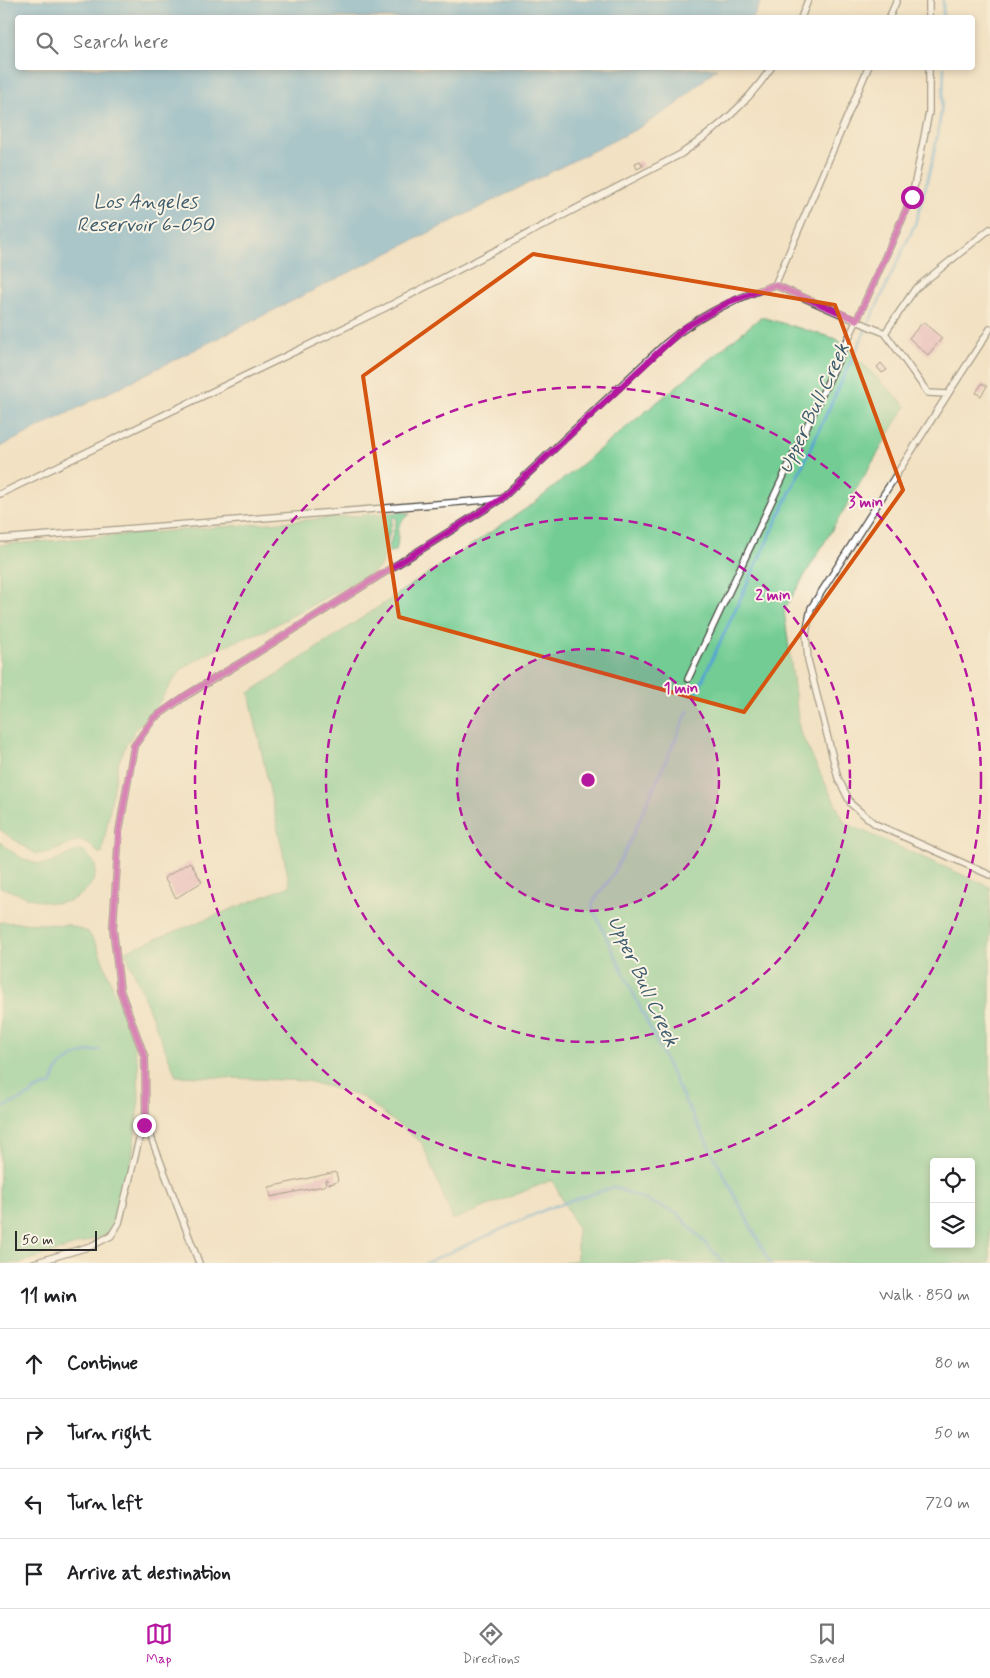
<!DOCTYPE html>
<html lang="en">
<head>
<meta charset="utf-8">
<style>
  :root { --surface:#fff; --page:#f6f6f6; --text:#202124; --muted:#757577; --line:#e0e0e0; --accent:#b5179e }
  body { margin:0; font-family:Mynerve,sans-serif; background:var(--page); color:var(--text) }
  .controls { position:absolute; right:15px; bottom:15px; display:grid; overflow:hidden; border-radius:5px; box-shadow:0 2px 8px #0003 }
  .controls button { width:45px; height:45px; display:grid; place-items:center; padding:0; border:0; border-bottom:1px solid var(--line); background:var(--surface); color:var(--text); font:25px sans-serif }
  .scale { position:absolute; left:15px; bottom:12px; width:82px; box-sizing:border-box; padding-left:5px; border:2px solid #2b2b2b; border-top:0; font-size:14px; line-height:18px; white-space:nowrap; color:#2b2b2b; -webkit-text-stroke:4px #fcf5e5; paint-order:stroke }
  .stop { position:absolute; width:15px; height:15px; margin:-11px; border:4px solid #b5179e; border-radius:50%; background:#fff }
  .stop.end { background:#b5179e; border-color:#fff; box-shadow:0 1px 5px #0008 }
  .list { margin:0; padding:0; list-style:none }
  h2 { display:flex; justify-content:space-between; align-items:center; height:65px; margin:0; padding:0 20px; font-size:21px }
  h2 small { font-size:16px; font-weight:400; color:var(--muted) }
  .list li { display:grid; grid-template-columns:32px 1fr auto; gap:15px; align-items:center; box-sizing:border-box; height:70px; padding:0 20px; border-top:1px solid var(--line) }
  .list b { display:block; font-size:19px; white-space:nowrap }
  .list em { font-size:16px; font-style:normal; color:var(--muted) }
  .icon { flex:none; width:28px; height:28px; fill:none; stroke:currentColor; stroke-width:2; stroke-linecap:round; stroke-linejoin:round }
  .map { position:relative; flex:none; width:990px; height:1263px; overflow:hidden }
  .search { position:absolute; background:var(--surface); box-shadow:0 2px 8px #0003; left:15px; right:15px; top:15px; height:55px; display:flex; align-items:center; gap:12px; box-sizing:border-box; padding:0 18px; border-radius:5px; color:var(--muted); font-size:19px }
  .sheet { height:345px; background:var(--surface) }
  nav { display:flex; justify-content:space-around; align-items:center; box-sizing:border-box; height:70px; border-top:1px solid var(--line); background:var(--surface); font-size:14px; color:var(--muted) }
  nav a { display:grid; justify-items:center; gap:2px }
  nav .on { color:var(--accent) }
  .map>svg:first-child { display:block }
</style>
</head>
<body>
<div class="map">
<svg width="990" height="1263" viewBox="0 0 990 1263">
  <rect width="100%" height="100%" fill="#fcf5e5"/>
  <filter id="ink" filterUnits="userSpaceOnUse"><feTurbulence type="fractalNoise" baseFrequency=".02" numOctaves="2"/><feDisplacementMap in="SourceGraphic" scale="10" xChannelSelector="R" yChannelSelector="G"/><feConvolveMatrix kernelMatrix="1 2 1 2 8 2 1 2 1" color-interpolation-filters="sRGB"/></filter>
  <filter id="wash" filterUnits="userSpaceOnUse"><feTurbulence type="fractalNoise" baseFrequency=".0096" numOctaves="4" result="noise"/><feDisplacementMap in="SourceGraphic" scale="20" xChannelSelector="R" yChannelSelector="G"/><feGaussianBlur stdDeviation="1.12" result="paint"/><feColorMatrix in="noise" values="0 0 0 0 0 0 0 0 0 0 0 0 0 0 0 0 0 1.4 0 .05"/><feComposite in="paint" operator="in"/></filter>
  <g filter="url(#wash)">
    <rect width="100%" height="100%" fill="#f2e1c3"/>
    <path fill="#72cc93" stroke="#4e7c5f" fill-rule="evenodd" d="M761,317L837,339L906,406L784,610L800,732L845,823L990,887V1263H563L577,1260V1228L552,1180L453,1220L422,1143L362,1097L307,1081L176,1076L125,951L290,886L249,693L533,504ZM934,1162H971V1244H934Z
      M402,512L410,514C392,527 401,532 396,551L388,552L397,518L393,517L383,561L378,569L266,630L212,651L185,667L178,674L156,707L136,729L126,745L118,764L102,853H98L88,843L79,840L49,853L36,854L0,830V545Z
      M0,842C16,855 37,872 58,860C67,855 73,850 84,851L95,864C97,874 94,882 87,889C62,916 29,897 0,887Z
      M0,922L69,925L88,932L97,945L133,1042L138,1064L139,1100L132,1158L118,1218L106,1234L98,1238L19,1263H0Z"/>
    <path fill="#57a5d0" stroke="#41687e" d="M0,0H762L753,18H18V68H717L675,106L637,129L0,447Z"/>
    <g fill="none" stroke-linecap="round" stroke-linejoin="round">
      <path stroke="#57a5d0" stroke-width="3" d="M943,18V0
        M695,696L915,224C930,174 944,121 944,68
        M688,711L630,841L612,876L593,902L592,907L683,1097L770,1263
        M0,1109L30,1095L35,1090L52,1084C53,1080 54,1076 56,1072C64,1059 84,1051 99,1050
        M426,1263L549,1208L614,1187L677,1213L724,1263"/>
    </g>
    <g id="blocks">
      <path fill="#e09ab7" d="M640,161L643,166L637,169L635,163Z
        M923,322L942,338L928,355L909,338Z
        M881,363L887,370L882,373L877,367Z
        M982,383L987,386L981,396L976,393Z
        M190,862L202,882L176,898L164,878Z
        M336,1172L338,1181L334,1183L329,1184L328,1180H325L326,1184L323,1186L271,1197L269,1187Z"/>
    </g>
  </g>
  <g filter="url(#ink)">
    <use href="#blocks" fill-opacity="0" stroke="#494642" stroke-width="1"/>
    <g fill="none" stroke-linecap="round" stroke-linejoin="round">
      <g stroke="#494642" stroke-width="8">
        <path id="service" d="M929,0V18
          M801,18L808,0
          M889,18L897,0
          M775,285L868,68
          M885,333L915,289L990,229
          M948,394L811,608L806,634L808,660L838,778L851,804L875,824L990,875
          M0,494L383,309L681,154C719,127 744,107 771,68
          M0,539L499,499
          M688,679L857,320L912,197L929,112V68
          M34,1263L91,1246L111,1236L119,1223L141,1131L146,1124
          M199,1263L146,1124L145,1058L120,990L113,928L119,832L134,746L154,718L187,695L247,659L501,499L666,343C699,315 735,298 775,285L875,329L885,333L928,393L948,394L990,329"/>
      </g>
      <use href="#service" stroke="#fff" stroke-width="5.5"/>
    </g>
  </g>
  <g fill="none" stroke-linecap="round" stroke-linejoin="round" filter="url(#ink)">
    <path stroke="#b5179e" stroke-width="6" d="M144,1125L146,1124L145,1058L120,990L113,928L119,832L134,746L154,718L186,695L247,659L501,499L684,328L729,302L775,285L857,320L912,197"/>
  </g>
  <path d="M0 0H990V1263H0ZM533,254L835,305L903,490L744,712L399,617L363,376Z" fill="#f2e1c3" fill-opacity=".55" fill-rule="evenodd"/>
  <path fill="none" stroke="#d5540f" stroke-width="4" stroke-linejoin="round" d="M533,254L835,305L903,490L744,712L399,617L363,376Z"/>
  <circle cx="588" cy="780" r="131" fill="#b5179e" fill-opacity=".12"/>
  <g fill="none" stroke="#b5179e" stroke-width="2.5" stroke-dasharray="9 6">
    <circle cx="588" cy="780" r="131"/>
    <circle cx="588" cy="780" r="262"/>
    <circle cx="588" cy="780" r="393"/>
  </g>
  <g text-anchor="middle" stroke-width="4" stroke-linejoin="round" paint-order="stroke">
    <g font-size="20" font-style="italic" fill="#3d5c6d" stroke="#fcf5e5">
      <text x="145" y="208">Los Angeles<tspan x="145" dy="23">Reservoir 6-050</tspan></text>
      <text transform="translate(813 408) rotate(-65)" y="7">Upper Bull Creek</text>
      <text transform="translate(644 981) rotate(65)" y="7">Upper Bull Creek</text>
    </g>
  </g>
  <circle cx="588" cy="780" r="8" fill="#b5179e" stroke="#fcf5e5" stroke-width="2.5"/>
  <g font-size="15" text-anchor="middle" font-weight="bold" fill="#b5179e" stroke="#fcf5e5" stroke-width="4" stroke-linejoin="round" paint-order="stroke">
    <text x="866" y="507">3 min</text>
    <text x="773" y="600">2 min</text>
    <text x="681" y="693">1 min</text>
  </g>
</svg>
<div class="controls">
<button><svg class="icon" aria-label="locate" viewBox="0 0 24 24"><circle cx="12" cy="12" r="6"/><path d="M12 2v4M12 18v4M2 12h4M18 12h4"/></svg></button>
<button><svg class="icon" aria-label="layers" viewBox="0 0 24 24"><path d="M12 4l9 5-9 5-9-5zM3 14l9 5 9-5"/></svg></button>
</div>
<div class="scale">50 m</div>
<div class="stop" style="left:912px;top:197px"></div>
<div class="stop end" style="left:144px;top:1125px"></div>
<div class="search"><svg class="icon" aria-label="search" viewBox="0 0 24 24"><circle cx="10" cy="10" r="6"/><path d="M15 15l6 6"/></svg>Search here</div>
</div>
<section class="sheet">
<h2>11 min<small>Walk · 850 m</small></h2>
<ul class="list">
<li><svg class="icon" aria-label="ahead" viewBox="0 0 24 24"><path d="M12 20V5M6 11l6-6 6 6"/></svg><div><b>Continue</b></div><em>80 m</em></li>
<li><svg class="icon" aria-label="right" viewBox="0 0 24 24"><path d="M7 20v-9h11M14 6l5 5-5 5"/></svg><div><b>Turn right</b></div><em>50 m</em></li>
<li><svg class="icon" aria-label="left" viewBox="0 0 24 24"><path d="M17 20v-9H6M10 6l-5 5 5 5"/></svg><div><b>Turn left</b></div><em>720 m</em></li>
<li><svg class="icon" aria-label="arrive" viewBox="0 0 24 24"><path d="M6 21V4h12l-3 4 3 4H6"/></svg><div><b>Arrive at destination</b></div></li>
</ul>
</section>
<nav>
<a class="on"><svg class="icon" aria-label="map" viewBox="0 0 24 24"><path d="M3 6l6-2 6 2 6-2v14l-6 2-6-2-6 2zM9 4v14M15 6v14"/></svg>Map</a>
<a><svg class="icon" aria-label="directions" viewBox="0 0 24 24"><path d="M12 3l9 9-9 9-9-9zM9 14v-3h6M13 9l2 2-2 2"/></svg>Directions</a>
<a><svg class="icon" aria-label="saved" viewBox="0 0 24 24"><path d="M7 4h10v16l-5-4-5 4z"/></svg>Saved</a>
</nav>
</body>
</html>
